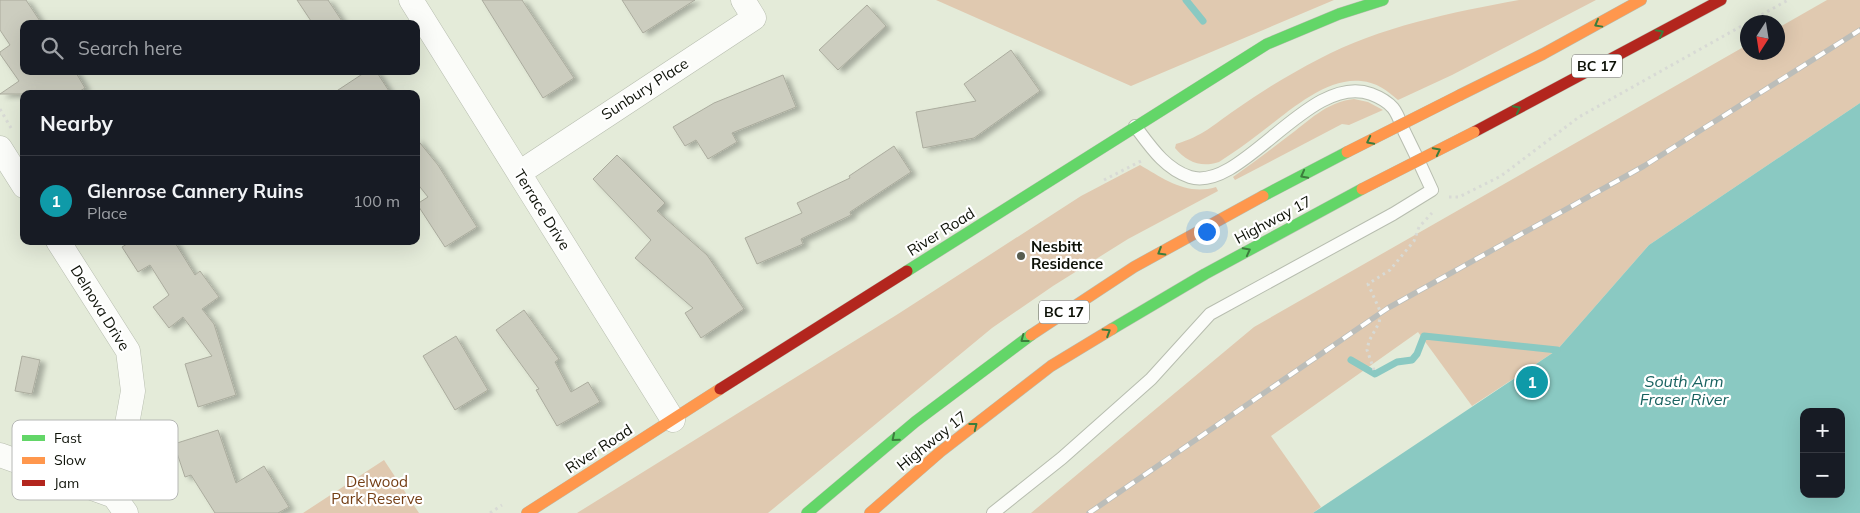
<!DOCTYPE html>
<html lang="en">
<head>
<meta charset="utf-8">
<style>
  :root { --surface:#171b24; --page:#242831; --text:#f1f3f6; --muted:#9ea1a6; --line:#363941; --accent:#b45309 }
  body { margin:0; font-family:Mulish,sans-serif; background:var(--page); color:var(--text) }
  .controls { position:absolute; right:15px; bottom:15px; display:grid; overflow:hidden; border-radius:10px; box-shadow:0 5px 20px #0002 }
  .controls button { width:45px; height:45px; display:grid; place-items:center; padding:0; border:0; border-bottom:1px solid var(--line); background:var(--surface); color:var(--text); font:25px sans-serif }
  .compass { position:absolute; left:1740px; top:15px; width:45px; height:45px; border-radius:50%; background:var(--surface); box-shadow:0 5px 20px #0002; rotate:192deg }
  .you { position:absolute; left:1206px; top:231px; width:18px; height:18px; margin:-12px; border:4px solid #fff; border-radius:50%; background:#1a73e8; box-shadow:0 0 0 8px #1a73e833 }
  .badge { display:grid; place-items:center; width:32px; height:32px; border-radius:50%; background:var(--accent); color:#fff; font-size:16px; font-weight:700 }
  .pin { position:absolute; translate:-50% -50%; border:2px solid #fff; box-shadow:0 1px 5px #0006 }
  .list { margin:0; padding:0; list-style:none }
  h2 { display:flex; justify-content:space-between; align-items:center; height:65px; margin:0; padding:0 20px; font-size:21px }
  h2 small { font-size:16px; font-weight:400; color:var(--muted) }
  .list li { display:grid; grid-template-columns:32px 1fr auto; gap:15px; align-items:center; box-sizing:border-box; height:90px; padding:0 20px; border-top:1px solid var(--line) }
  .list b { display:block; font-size:19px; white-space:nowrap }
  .list p { margin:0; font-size:16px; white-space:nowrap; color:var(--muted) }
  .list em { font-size:16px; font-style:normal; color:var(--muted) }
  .icon { flex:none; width:28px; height:28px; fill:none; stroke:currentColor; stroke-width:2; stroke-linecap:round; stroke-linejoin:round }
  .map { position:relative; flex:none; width:1860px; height:513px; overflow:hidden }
  .search { position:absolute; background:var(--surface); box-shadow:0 5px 20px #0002; left:20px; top:20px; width:400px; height:55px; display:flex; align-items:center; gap:12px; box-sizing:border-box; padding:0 18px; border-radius:10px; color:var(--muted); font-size:19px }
  .panel { position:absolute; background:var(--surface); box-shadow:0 5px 20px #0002; left:20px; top:90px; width:400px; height:155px; border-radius:10px }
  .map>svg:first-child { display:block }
</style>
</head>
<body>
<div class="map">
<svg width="1860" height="513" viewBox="0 0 1860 513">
  <defs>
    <filter id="shadow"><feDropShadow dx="5.5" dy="3" stdDeviation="2.5" flood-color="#0004"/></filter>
  </defs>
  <rect width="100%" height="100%" fill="#e4ebd9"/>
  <path fill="#e0c9b0" d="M936,0H1334L1131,86Z
    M1519,0H1596L1452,75L1398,100C1388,91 1376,82 1361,81C1325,77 1287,113 1260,133C1247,143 1233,153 1219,162C1201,168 1187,162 1175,148L1176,144C1203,136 1213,125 1235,110C1262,91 1290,74 1319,59C1379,27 1453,12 1519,0Z
    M1827,0H1860V103L1649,245L1557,350L1472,406L1418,332L1271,436L1321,507L1313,513H1031L1254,327L1747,45L1748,52H1778V28Z
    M1354,99L1368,102L1383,110L1349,125L1342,124L1235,180L1233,177C1251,164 1269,151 1287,137C1309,121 1326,102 1354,99Z
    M1140,165C1164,179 1187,196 1216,187L1218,191L1128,239L1053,286L992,328L768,513H577L898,314L1081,196Z
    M384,460L419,513H303Z"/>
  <path fill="#8ac9c2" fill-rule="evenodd" d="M1860,103V513H1313L1557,350L1649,245ZM1804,412H1841V494H1804Z"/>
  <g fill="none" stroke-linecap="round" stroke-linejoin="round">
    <path stroke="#8ac9c2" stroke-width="7" d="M1186,0L1203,21
      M1351,360L1375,374L1397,362L1412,360L1417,354L1424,336L1557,350"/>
  </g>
  <path fill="#cccdbf" stroke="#abac9e" filter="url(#shadow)" d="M0,0H26L42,24H24V71H75L85,88L75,94H0L19,81L0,54V52L10,45L0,30Z
    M297,0H328L344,24H313Z
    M482,0H522L574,78L543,98Z
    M622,0H695L643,33Z
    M867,5L886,26L838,70L819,50Z
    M1011,50L1040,91L974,138L923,148L916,112L976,101L964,84Z
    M367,71H376L391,94H332Z
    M783,75L796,107L732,133L737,142L708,159L696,140L685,146L673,127L714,103Z
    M416,138L438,165L477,227L445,247L417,204L428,197L416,182Z
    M894,146L911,172L850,212L851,215L801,239L803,244L757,264L745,238L802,213L797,203L850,178L849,176Z
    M617,155L665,203L657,211L707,255L744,309L701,338L685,313L693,308L635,258L651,240L593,179Z
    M132,241H174L195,275L200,271L219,297L202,309L214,324L236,395L198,407L185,364L212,356L183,317L169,328L153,307L169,295L150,265L138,272L122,247Z
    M524,310L559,359L555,362L571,392L588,382L600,402L557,426L536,390L539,389L496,330Z
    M456,336L488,390L455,410L423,356Z
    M22,356L40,360L32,394L15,391Z
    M218,430L236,483L264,466L289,507L278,513H215L191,475L185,477L174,444Z"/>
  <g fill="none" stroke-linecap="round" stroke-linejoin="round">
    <g stroke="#b7bdaf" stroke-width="14">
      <path id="lane" d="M993,513L1062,458L1151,379L1210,314L1393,214L1432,190C1423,170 1414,151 1404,131C1401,124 1398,114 1393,108C1387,101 1379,97 1371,94C1310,71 1242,193 1190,177C1165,169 1150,146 1135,126"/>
    </g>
    <g stroke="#b7bdaf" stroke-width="25">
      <path id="street" d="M411,0L673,420
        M0,148L24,186
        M519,173L754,18L743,0
        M58,241L128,351L133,391L114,496
        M0,455L114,496L126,513"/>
    </g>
    <g stroke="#b7bdaf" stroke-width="12">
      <path id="fast" d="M1263,196L1347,152
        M907,271L1267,44L1339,14L1383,0
        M1112,329L1205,274L1362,189
        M807,513L915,422L1031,335"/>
    </g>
    <g stroke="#b7bdaf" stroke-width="12">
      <path id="slow" d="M1460,95L1543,54L1641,0
        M1031,335L1134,267L1263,196
        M527,513L720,389
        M870,513L940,452L1051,366L1112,329"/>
    </g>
    <g stroke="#b7bdaf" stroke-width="12">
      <path id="jam" d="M1474,132L1721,0
        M720,389L907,271"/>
    </g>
    <path stroke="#d8dad5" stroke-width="3" stroke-dasharray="2.5 4" stroke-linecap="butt" d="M0,109L11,128
      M1104,180L1141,161
      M1449,197H1459L1501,176L1579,117L1788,0
      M1374,370L1367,350L1369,341L1379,323L1381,313L1368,284L1390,270L1414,241L1419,227L1432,213
      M490,513L502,505"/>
    <use href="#lane" stroke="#fbfcf9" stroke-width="12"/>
    <use href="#street" stroke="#fbfcf9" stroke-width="24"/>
    <use href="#fast" stroke="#63d668" stroke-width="11"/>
    <use href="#slow" stroke="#ff974d" stroke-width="11"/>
    <use href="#jam" stroke="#b3261e" stroke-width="11"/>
    <g stroke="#bbbdb9" stroke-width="5.5">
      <path id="rail" d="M1089,513L1388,308L1644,166L1860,30"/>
    </g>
    <use href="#rail" stroke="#fff" stroke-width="4" stroke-dasharray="11" stroke-linecap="butt"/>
    <g stroke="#b7bdaf" stroke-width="12" stroke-linecap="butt">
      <path id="slow-bridge" d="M1347,152L1460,95
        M1362,189L1474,132"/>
    </g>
    <use href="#slow-bridge" stroke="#ff974d" stroke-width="11"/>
  </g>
  <defs><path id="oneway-chevron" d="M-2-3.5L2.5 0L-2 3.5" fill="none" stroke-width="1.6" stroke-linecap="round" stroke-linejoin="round" transform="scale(1.25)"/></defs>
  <g stroke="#3c7d3c">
    <use href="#oneway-chevron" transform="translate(1598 24) rotate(151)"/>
    <use href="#oneway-chevron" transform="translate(1660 33) rotate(-28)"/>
    <use href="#oneway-chevron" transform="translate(1517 109) rotate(-28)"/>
    <use href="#oneway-chevron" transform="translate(1370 141) rotate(153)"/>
    <use href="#oneway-chevron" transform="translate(1437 151) rotate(-27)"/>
    <use href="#oneway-chevron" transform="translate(1304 175) rotate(152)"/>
    <use href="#oneway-chevron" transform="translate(1247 251) rotate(-28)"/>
    <use href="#oneway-chevron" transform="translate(1161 252) rotate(149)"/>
    <use href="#oneway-chevron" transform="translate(1107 332) rotate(-32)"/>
    <use href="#oneway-chevron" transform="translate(1024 339) rotate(143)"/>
    <use href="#oneway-chevron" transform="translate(974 426) rotate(-38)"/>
    <use href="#oneway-chevron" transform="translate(895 438) rotate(140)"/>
  </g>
  <circle fill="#585d50" stroke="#fff" stroke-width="2" cx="1021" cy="256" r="5"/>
  <g text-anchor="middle" stroke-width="4.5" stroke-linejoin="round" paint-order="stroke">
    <g fill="#fff" stroke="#565851" stroke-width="1">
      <rect x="1572" y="54.5" width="50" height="23" rx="4"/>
      <rect x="1039" y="300.5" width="50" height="23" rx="4"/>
    </g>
    <g font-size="14" font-weight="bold" fill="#0d1107">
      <text x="1597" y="71">BC 17</text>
      <text x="1064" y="317">BC 17</text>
    </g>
    <g font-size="15" fill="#0d1107" stroke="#fff">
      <text transform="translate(645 89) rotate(-33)" y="5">Sunbury Place</text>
      <text transform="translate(542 210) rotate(58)" y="5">Terrace Drive</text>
      <text transform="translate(1273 220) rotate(-28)" y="5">Highway 17</text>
      <text transform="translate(941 232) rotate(-32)" y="5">River Road</text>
      <text transform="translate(100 308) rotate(58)" y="5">Delnova Drive</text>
      <text transform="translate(932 441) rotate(-39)" y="5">Highway 17</text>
      <text transform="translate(599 449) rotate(-33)" y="5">River Road</text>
    </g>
    <g font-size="15" font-weight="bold" fill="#0d1107" stroke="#fff" text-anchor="start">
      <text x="1031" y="252">Nesbitt<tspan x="1031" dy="17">Residence</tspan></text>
    </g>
    <g font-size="15" fill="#743e15" stroke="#fff">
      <text x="377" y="487">Delwood<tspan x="377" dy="17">Park Reserve</tspan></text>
    </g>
    <g font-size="16" font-style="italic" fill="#196260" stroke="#fff">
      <text x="1684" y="387">South Arm<tspan x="1684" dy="18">Fraser River</tspan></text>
    </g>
  </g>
  <rect x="12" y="420" width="166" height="80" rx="8" fill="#fff" stroke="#b6b8b5" stroke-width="1"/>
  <rect x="22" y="435" width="23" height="6" fill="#63d668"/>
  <rect x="22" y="457" width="23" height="7" fill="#ff974d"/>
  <rect x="22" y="480" width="23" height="6" fill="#b3261e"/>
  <g font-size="14" fill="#0d1107">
    <text x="54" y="443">Fast</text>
    <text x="54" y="465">Slow</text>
    <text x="54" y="488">Jam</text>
  </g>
</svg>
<div class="controls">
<button>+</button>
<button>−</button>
</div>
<svg class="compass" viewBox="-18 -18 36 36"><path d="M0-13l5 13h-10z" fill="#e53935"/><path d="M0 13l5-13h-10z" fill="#9ea1a6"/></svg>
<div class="you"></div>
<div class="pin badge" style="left:1532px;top:382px;background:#0f9aa8">1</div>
<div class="search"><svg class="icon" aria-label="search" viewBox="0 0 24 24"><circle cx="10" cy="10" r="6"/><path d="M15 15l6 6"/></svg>Search here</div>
<section class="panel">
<h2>Nearby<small></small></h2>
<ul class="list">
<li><span class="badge" style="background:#0f9aa8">1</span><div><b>Glenrose Cannery Ruins</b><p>Place</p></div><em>100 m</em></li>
</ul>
</section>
</div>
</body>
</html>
